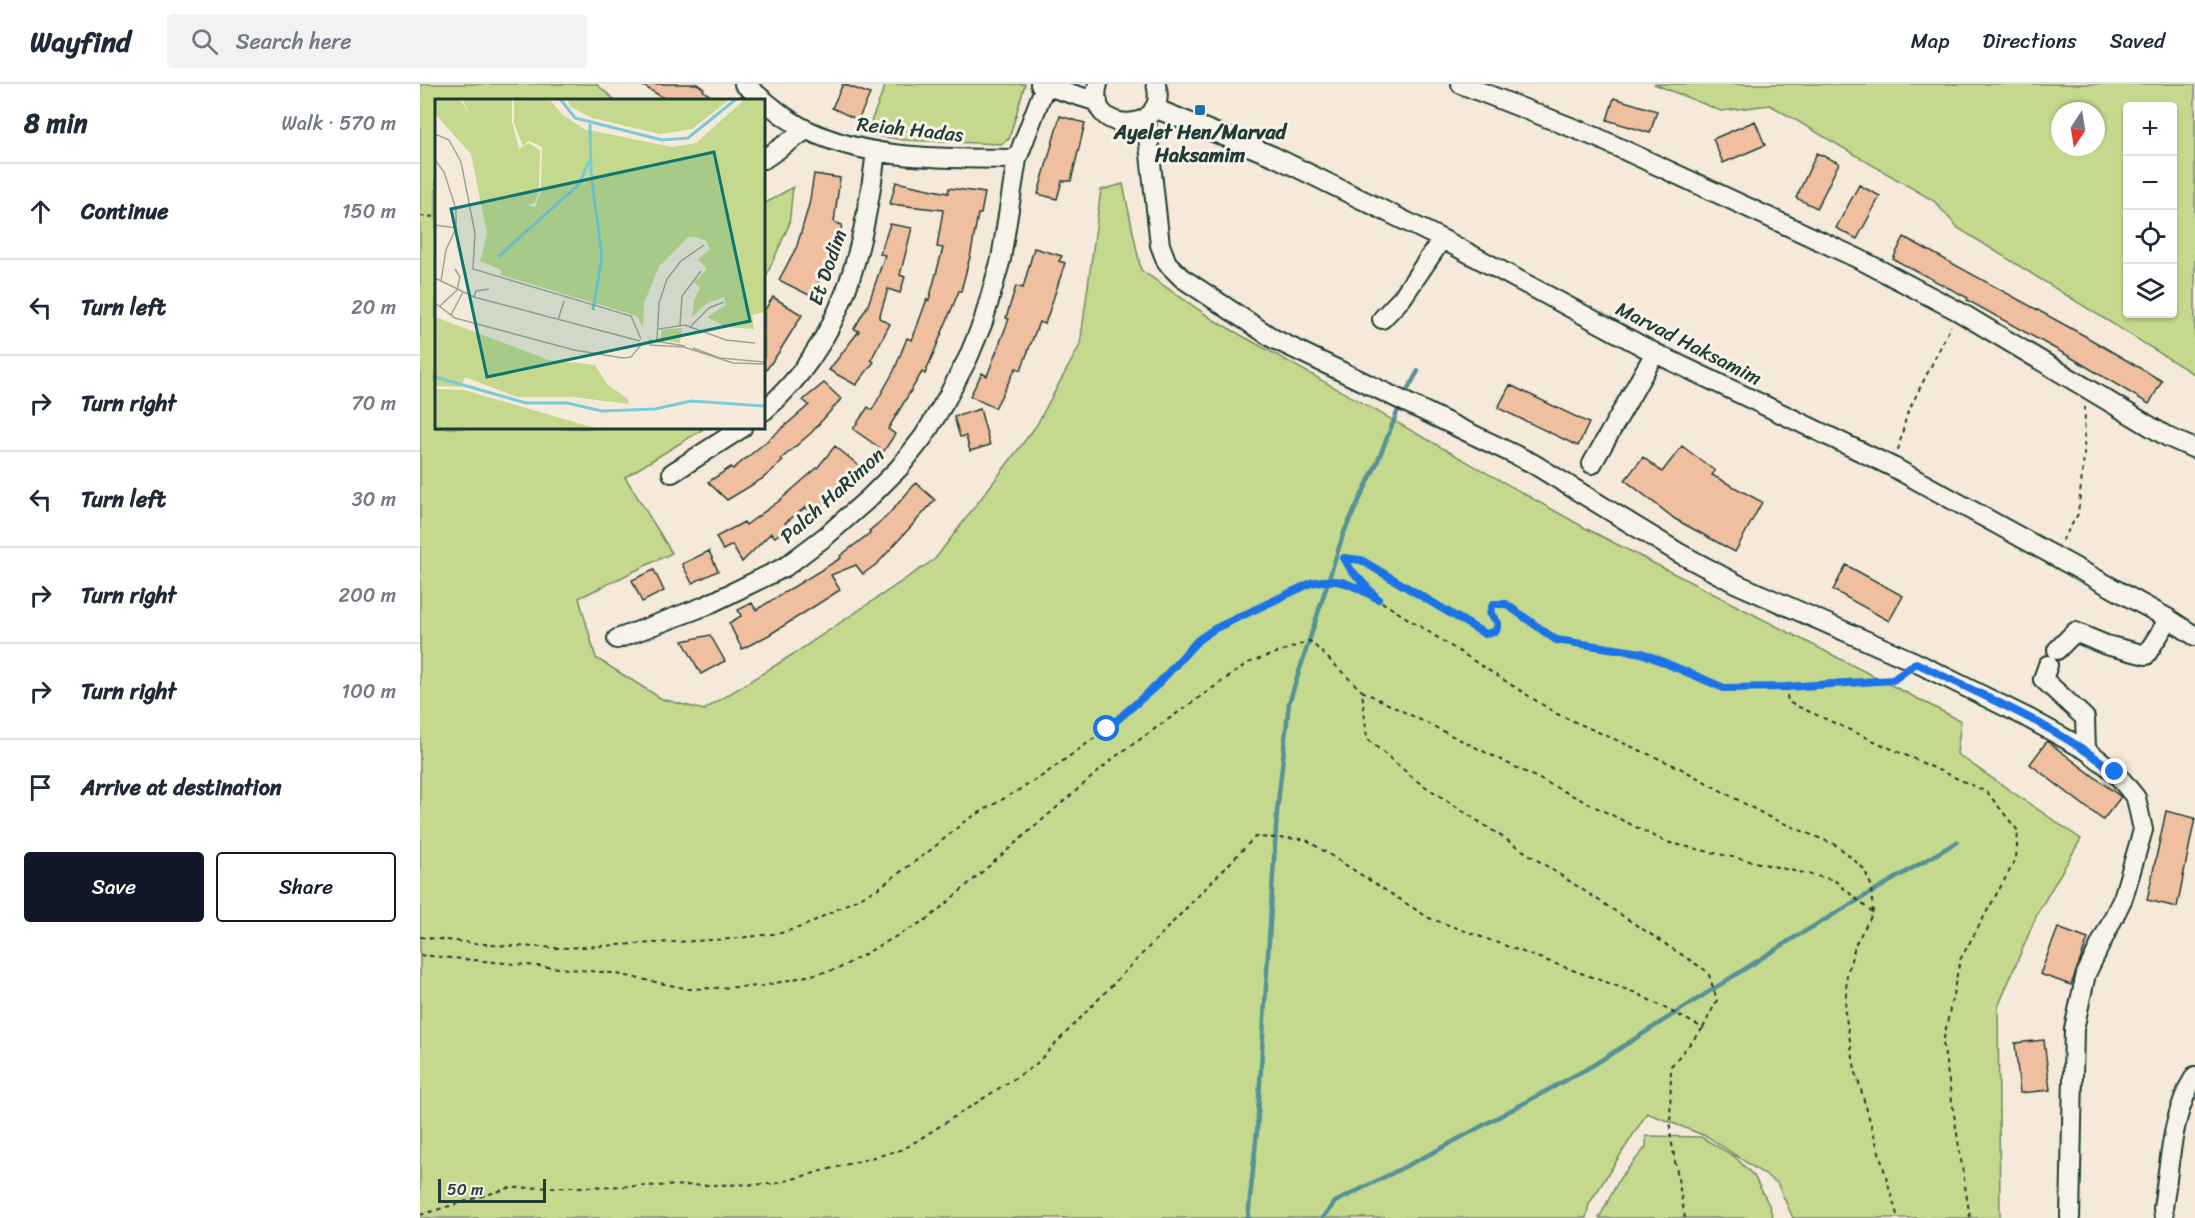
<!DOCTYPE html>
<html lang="en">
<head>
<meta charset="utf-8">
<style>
  :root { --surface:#fff; --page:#f2f2f3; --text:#1f2937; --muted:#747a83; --line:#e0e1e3; --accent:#111827 }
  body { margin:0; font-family:Sriracha,sans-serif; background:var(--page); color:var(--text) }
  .controls { position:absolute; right:18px; top:18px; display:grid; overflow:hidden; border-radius:6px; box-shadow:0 2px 4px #0004 }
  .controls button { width:54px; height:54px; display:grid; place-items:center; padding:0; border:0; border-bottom:2px solid var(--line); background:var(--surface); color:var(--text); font:30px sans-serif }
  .compass { position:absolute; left:1631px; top:18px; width:54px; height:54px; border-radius:50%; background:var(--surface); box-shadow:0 2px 4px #0004; rotate:192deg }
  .scale { position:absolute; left:18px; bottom:15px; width:108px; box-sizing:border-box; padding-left:6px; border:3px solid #1f3d34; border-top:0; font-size:16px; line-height:21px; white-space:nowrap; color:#1f3d34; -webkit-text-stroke:4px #f7f3e8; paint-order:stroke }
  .stop { position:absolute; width:18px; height:18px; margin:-14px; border:4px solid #1a73e8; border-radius:50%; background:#fff }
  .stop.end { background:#1a73e8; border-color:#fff; box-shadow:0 2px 6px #0008 }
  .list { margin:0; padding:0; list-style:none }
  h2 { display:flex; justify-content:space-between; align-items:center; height:78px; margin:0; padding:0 24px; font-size:26px }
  h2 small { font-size:20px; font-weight:400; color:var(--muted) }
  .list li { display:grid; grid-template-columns:39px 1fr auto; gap:18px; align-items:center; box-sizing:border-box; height:96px; padding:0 24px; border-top:2px solid var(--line) }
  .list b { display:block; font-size:22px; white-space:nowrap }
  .list em { font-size:20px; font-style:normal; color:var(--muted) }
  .actions { display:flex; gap:12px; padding:18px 24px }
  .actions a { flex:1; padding:14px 0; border:2px solid var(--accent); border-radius:6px; text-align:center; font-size:21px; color:var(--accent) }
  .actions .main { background:var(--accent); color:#fff }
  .icon { flex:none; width:33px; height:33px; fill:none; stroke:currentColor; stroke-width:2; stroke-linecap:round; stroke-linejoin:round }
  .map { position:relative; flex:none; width:1775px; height:1134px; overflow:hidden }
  header { display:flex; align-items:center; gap:36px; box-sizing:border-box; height:84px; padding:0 30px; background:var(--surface); border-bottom:2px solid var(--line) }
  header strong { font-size:28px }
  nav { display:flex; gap:33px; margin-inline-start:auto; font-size:21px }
  .search { width:420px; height:54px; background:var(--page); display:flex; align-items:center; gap:15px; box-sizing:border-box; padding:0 21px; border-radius:6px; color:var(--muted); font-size:22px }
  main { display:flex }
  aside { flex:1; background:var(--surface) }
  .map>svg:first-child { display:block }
</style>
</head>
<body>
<header>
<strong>Wayfind</strong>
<div class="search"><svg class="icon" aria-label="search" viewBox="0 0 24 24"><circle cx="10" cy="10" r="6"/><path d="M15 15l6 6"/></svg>Search here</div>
<nav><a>Map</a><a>Directions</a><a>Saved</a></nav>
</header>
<main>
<aside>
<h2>8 min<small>Walk · 570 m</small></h2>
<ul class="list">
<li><svg class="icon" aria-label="ahead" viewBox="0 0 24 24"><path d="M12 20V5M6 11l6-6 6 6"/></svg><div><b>Continue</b></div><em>150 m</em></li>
<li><svg class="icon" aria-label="left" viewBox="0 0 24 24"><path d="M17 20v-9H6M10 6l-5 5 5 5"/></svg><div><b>Turn left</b></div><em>20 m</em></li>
<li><svg class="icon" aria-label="right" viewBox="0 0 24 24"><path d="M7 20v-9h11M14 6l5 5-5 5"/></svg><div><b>Turn right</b></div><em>70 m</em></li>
<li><svg class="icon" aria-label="left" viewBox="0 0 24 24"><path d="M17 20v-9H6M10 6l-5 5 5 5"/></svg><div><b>Turn left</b></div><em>30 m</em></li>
<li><svg class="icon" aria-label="right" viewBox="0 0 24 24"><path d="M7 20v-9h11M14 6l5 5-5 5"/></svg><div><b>Turn right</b></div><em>200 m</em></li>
<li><svg class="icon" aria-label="right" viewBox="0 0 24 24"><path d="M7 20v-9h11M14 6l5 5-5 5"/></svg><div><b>Turn right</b></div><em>100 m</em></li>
<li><svg class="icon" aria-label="arrive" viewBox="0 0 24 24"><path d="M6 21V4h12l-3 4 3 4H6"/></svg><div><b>Arrive at destination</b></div></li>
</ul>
<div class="actions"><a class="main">Save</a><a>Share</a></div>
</aside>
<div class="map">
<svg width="1775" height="1134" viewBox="0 0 1775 1134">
  <rect width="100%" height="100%" fill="#f5e9d9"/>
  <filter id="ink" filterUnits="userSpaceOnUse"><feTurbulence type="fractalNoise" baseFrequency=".0167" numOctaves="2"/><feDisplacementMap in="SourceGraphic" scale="12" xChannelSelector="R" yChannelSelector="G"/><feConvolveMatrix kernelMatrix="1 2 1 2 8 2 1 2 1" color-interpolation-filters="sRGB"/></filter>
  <g filter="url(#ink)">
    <path fill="#c4d98e" stroke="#728b61" stroke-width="1.5" fill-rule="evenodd" d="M0,0H176L195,16H16V344H285L205,393L252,469L159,514L176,574L242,615L284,626L375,569L515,475L616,342L660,261L681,106L703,100L721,186L794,236L1167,445L1541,637L1537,670L1661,755L1618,828L1578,923L1580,1134H1373L1357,1099L1288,1053L1227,1029L1169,1120L1166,1134H0Z
      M466,0H605L589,55L581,60L484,56L446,50Z
      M1234,0H1775V291L1538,144L1514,117L1350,21L1301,27ZM1708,22H1752V230H1708ZM1640,27H1676V63H1640Z
      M373,103L369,141L344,197V120Z
      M1226,1052L1281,1053L1314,1072L1334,1092L1349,1121L1353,1134H1179L1200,1094L1226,1063Z"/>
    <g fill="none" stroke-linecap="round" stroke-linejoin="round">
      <path stroke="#569296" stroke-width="4.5" d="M983,314L998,287
        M828,1134L837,1047L857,728L869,619L924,448L957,379L980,321
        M903,1134L915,1118L1016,1067L1172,982L1372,855L1537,758"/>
    </g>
    <path fill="#efbf9f" stroke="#1f3d34" stroke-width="1.5" d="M220,0H277L284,5L283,7L297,16H247Z
      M423,0L450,10L438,36L412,24Z
      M1194,14L1237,27L1230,49L1187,36Z
      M640,32L665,39L651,97H642L637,115L618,110Z
      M1335,37L1345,61L1303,79L1293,55Z
      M1397,69L1419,79L1397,124L1376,114Z
      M394,90L420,94L414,138L422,141L414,170L391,212L359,196L377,162L389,121Z
      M476,98L528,109L529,104L565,109L561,130H558L551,169L541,207H539L505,290L502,288L468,345L475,350L464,367L433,345L448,323L452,326L474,287L487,254L492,256L507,215L509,216L523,164L517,163L523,126L470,120Z
      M1439,101L1460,112L1437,155L1416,144Z
      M470,140L492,144L480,191L485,193L480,209L468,205L459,234L470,240L451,276L454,278L436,301L409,286L439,247L434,245L448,221L465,171L460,170Z
      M1484,153L1665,252L1742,297L1729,320L1652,274L1547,216L1548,214L1473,175Z
      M614,164L642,172L639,177L645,179L625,240L619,238L601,286L596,284L575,324L550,312L562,289L567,292L589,235L586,234L596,202L603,204Z
      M353,213L382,231L359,268L344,289V227Z
      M404,299L421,315L391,349L361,375L363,377L342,395L307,416L288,398L311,383L313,385L353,352L389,321L383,316Z
      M1090,301L1169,339L1158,362L1078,324Z
      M560,325L570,361L550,367L546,352L540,353L534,333Z
      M415,362L443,385L428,402L426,400L392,430L386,423L365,439L368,443L355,453L351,449L322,478L312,461L303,466L296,453L324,438L326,441L359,417L398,383Z
      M1262,362L1295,387L1292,391L1342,418L1315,468L1255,435L1205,396L1223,373L1242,388Z
      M496,399L515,416L458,479L443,490L436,481L411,491L420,506L349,551L322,565L309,539L321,532L318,526L332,519L336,526L421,474L420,472L450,449L449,447L467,432Z
      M289,467L298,487L272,499L262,480Z
      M1426,481L1483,512L1469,537L1413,506Z
      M234,486L244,507L222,518L212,496Z
      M290,551L305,577L281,590L263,557Z
      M1627,657L1701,713L1683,736L1610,680Z
      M1746,727L1775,734L1757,823L1727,816Z
      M1638,844L1668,855L1651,901L1620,890Z
      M1624,956L1630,1006L1600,1009L1595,959Z"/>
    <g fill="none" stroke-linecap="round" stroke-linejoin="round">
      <g stroke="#1f3d34" stroke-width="22">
        <path id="minor" d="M324,0C344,16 364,35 387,46C452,77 527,74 597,75
          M620,0L678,18
          M678,0C663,51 751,52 736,0
          M1041,0L1176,53L1439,175L1538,227L1748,353L1775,365
          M734,24L853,72L1022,155L1235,269L1473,383L1749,535L1775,552
          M726,34L740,161L747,179L762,194L854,255L1112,379L1259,469L1317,500L1495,578L1606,633L1666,666L1695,688L1716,714L1723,746L1703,814L1666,890L1654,945L1650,1134
          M344,75L386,46
          M962,235L982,214L1022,155
          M344,327C423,258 444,167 456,67
          M1172,380L1235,269
          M252,389L322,344
          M197,555L285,522L365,483L406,452L448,415L479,384L504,352L527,314L548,274L563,238L581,175L597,75L625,2
          M1637,566L1655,548L1686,561L1726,571L1749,535
          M1628,581L1623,595L1665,634L1666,666
          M1744,1134L1743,1124C1750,1081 1751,1030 1775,992"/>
      </g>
      <path stroke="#1f3d34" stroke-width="2" stroke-dasharray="4.5 4.5" stroke-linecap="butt" d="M0,132L16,133
        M1478,366L1487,330L1531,242
        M1642,457L1658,430L1664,372L1665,323
        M956,512L931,486L924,474L941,476L1065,550L1076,547L1078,539L1070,529L1073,520H1086L1136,556L1222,569L1303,604L1366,603
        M1481,589L1473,596L1366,603L1368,618L1567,708L1598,747L1596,775L1540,876L1523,959L1550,1134
        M0,853L73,861L141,864L310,855L361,849L384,842L457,805L512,765L545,737L618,695L687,645L737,601L778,557L794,545L891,499L906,495L923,496L940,504L1137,630L1258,683L1349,733L1418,762L1444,785L1451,801L1453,829L1436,859L1427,890L1425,928L1435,985L1478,1134
        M0,871L192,889L269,905L343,902L418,885L509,834L695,673L828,579L890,557L942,607
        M0,1131L89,1104L354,1100L484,1065L614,982L835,753L885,755L1009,834L1216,909L1283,944L1297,916L1288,888L997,697L947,655L942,607L1246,758L1414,796L1453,829
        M1265,1134L1250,1049L1251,982L1283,944"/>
      <use href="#minor" stroke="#f7f3e8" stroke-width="18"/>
    </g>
  </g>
  <g fill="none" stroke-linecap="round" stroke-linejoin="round" filter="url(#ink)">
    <path stroke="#1a73e8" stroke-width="8" d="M687,645L737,601L778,556L794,545L891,499C920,492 933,501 958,515L931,486L924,474L941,476L1065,550L1076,547L1078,539L1070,529L1073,520H1086L1136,556L1222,569L1304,604L1366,603L1473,596L1496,579C1563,612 1635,641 1695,688"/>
  </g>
  <rect fill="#1f6fb2" stroke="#f7f3e8" stroke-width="2" x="774" y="20" width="12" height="12" rx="3"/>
  <g text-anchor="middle" stroke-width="6" stroke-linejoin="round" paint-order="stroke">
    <g font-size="20" fill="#1f3d34" stroke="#f7f3e8">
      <text transform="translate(490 45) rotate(6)" y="7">Reiah Hadas</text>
      <text transform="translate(407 183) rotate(-71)" y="7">Et Dodim</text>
      <text transform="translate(1269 259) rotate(27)" y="7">Marvad Haksamim</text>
      <text transform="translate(412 411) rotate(-42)" y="7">Palch HaRimon</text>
    </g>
    <g font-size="20" font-weight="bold" fill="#1f3d34" stroke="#f7f3e8">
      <text x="780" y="55">Ayelet Hen/Marvad<tspan x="780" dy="23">Haksamim</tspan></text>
    </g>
  </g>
  <g transform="translate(15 15)">
    <rect width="330" height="330" fill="#f5e9d9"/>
    <path d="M0,1H25L35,15L27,1H77V23L84,50L94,44L105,51L104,93L100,104L93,106L100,108L106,92L107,48L94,42L88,47L79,24V1H115L128,16L149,30L237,48L261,44L309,1H330V213L317,216L319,230L290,228L272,218L291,206L289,198L271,205L257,218L259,201L265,189L259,183L272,170L263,160L275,150L271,142L260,138H253L224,168L209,204L208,229L202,217L66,176V171L45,162L52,135L36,55L0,15ZM132,1H294L257,30L225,35L157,19L136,8ZM0,218L114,261L160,266L172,285L193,300L194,305L138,298H82L30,278L26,288L0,287ZM247,229L245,244L225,241L227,231ZM0,290L29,291L160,329H0Z" fill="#c4d98e"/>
    <path fill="none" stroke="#7bcad8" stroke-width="3" d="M126,1L140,19L227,41L253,39L300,1M155,25L156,74L167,157L158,211M63,158L144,85L154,62M0,278L91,304H132L167,312L220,310L256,302L330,307"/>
    <path fill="none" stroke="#9fa497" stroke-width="1.5" d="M0,35L14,41L26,63L40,134L38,170L196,217L206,240M0,61L9,73L21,110V129L11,151L6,182M0,126L21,129M0,179L39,198L205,242M39,198L41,192L54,190M0,204L20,219L139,251L188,259L196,258L206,246M5,207L22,191L25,178L20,170M16,216L28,193M123,221L129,202M245,226L247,197L266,172M256,227L274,209L289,203M224,230L250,226L291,241L320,244M214,241L250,247M222,241L224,204L232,180L246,162L269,146M214,246L249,248L298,264L330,265M258,249L285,259L330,263"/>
    <path fill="#0f766e" fill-opacity="0.15" stroke="#0f766e" stroke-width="3" d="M279,53L315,222L52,278L16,110Z"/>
    <rect width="330" height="330" fill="none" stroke="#1f3d34" stroke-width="3"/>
  </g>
</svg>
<div class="controls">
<button>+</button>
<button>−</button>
<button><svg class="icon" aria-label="locate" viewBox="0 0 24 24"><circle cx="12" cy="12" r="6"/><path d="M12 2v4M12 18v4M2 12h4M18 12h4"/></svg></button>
<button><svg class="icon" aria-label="layers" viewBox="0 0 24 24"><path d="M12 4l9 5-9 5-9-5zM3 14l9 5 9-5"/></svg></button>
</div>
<svg class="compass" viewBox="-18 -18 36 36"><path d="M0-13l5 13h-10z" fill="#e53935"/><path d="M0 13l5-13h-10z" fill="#747a83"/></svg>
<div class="scale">50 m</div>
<div class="stop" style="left:687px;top:645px"></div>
<div class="stop end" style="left:1695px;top:688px"></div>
</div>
</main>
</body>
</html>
